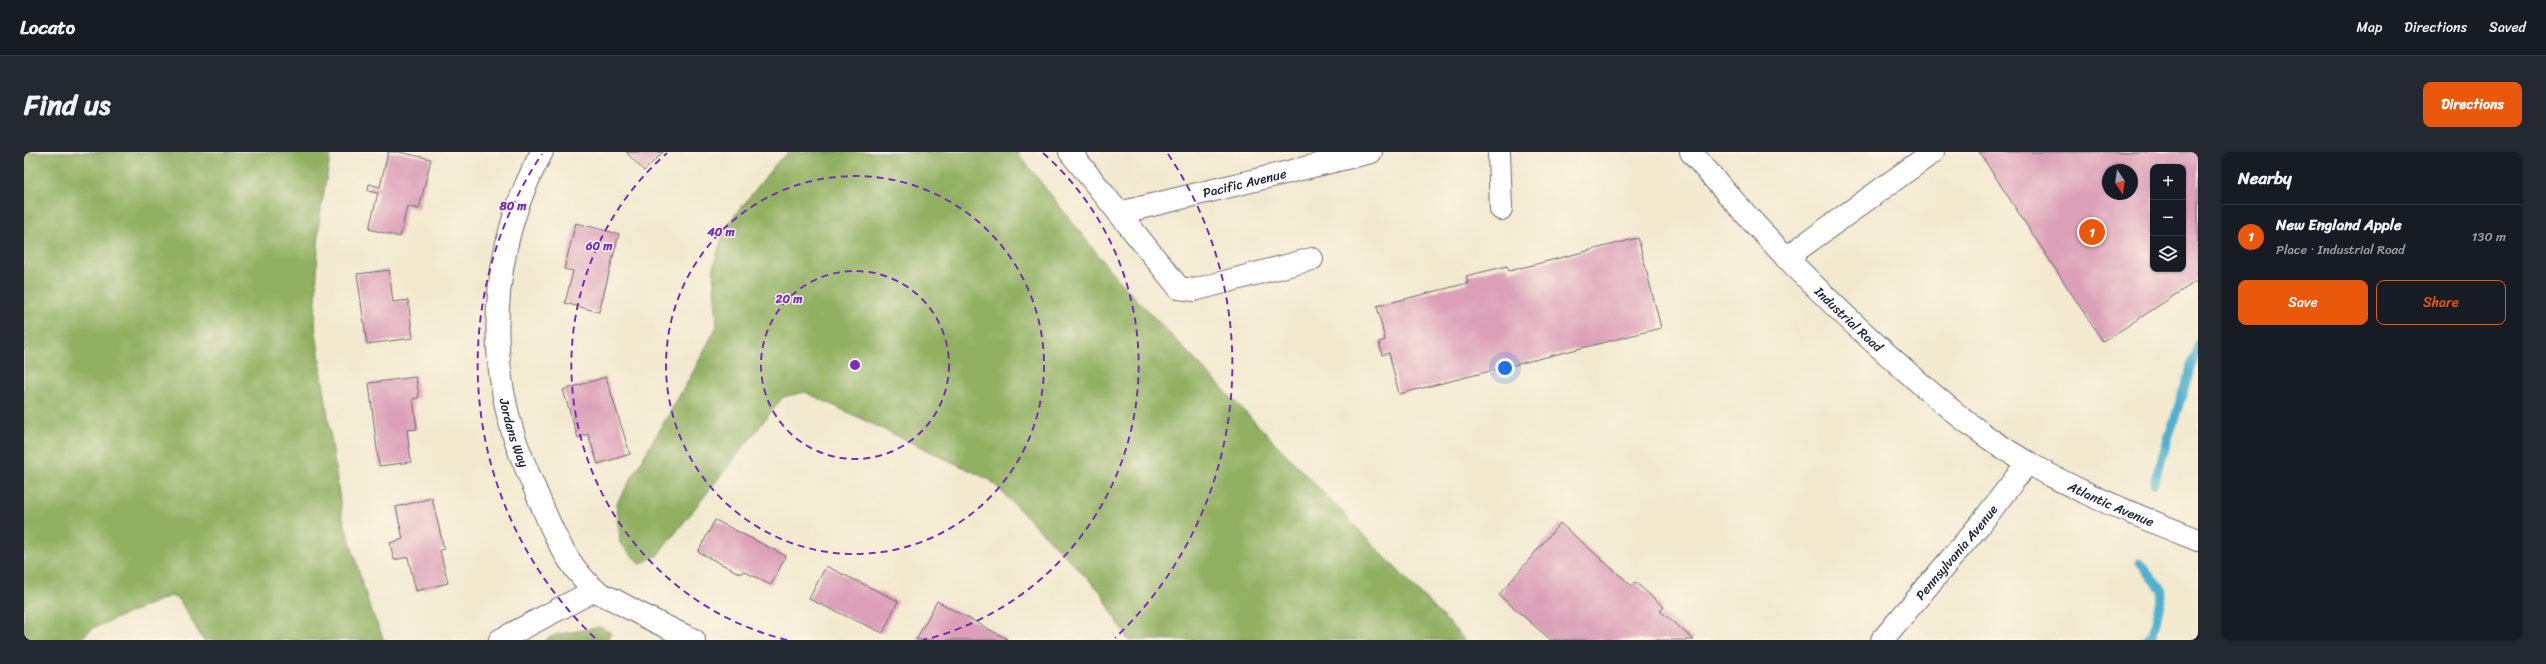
<!DOCTYPE html>
<html lang="en">
<head>
<meta charset="utf-8">
<style>
  :root { --surface:#171b24; --page:#242831; --text:#f1f3f6; --muted:#9ea1a6; --line:#363941; --accent:#ea580c }
  body { margin:0; font-family:Sriracha,sans-serif; background:var(--page); color:var(--text) }
  .controls { position:absolute; right:12px; top:12px; display:grid; overflow:hidden; border-radius:8px; box-shadow:0 1px 3px #0004 }
  .controls button { width:36px; height:36px; display:grid; place-items:center; padding:0; border:0; border-bottom:1px solid var(--line); background:var(--surface); color:var(--text); font:20px sans-serif }
  .compass { position:absolute; left:2078px; top:12px; width:36px; height:36px; border-radius:50%; background:var(--surface); box-shadow:0 1px 3px #0004; rotate:167deg }
  .you { position:absolute; left:1481px; top:216px; width:14px; height:14px; margin:-10px; border:3px solid #fff; border-radius:50%; background:#1a73e8; box-shadow:0 0 0 6px #1a73e833 }
  .badge { display:grid; place-items:center; width:26px; height:26px; border-radius:50%; background:var(--accent); color:#fff; font-size:13px; font-weight:700 }
  .pin { position:absolute; translate:-50% -50%; border:2px solid #fff; box-shadow:0 1px 4px #0006 }
  .list { margin:0; padding:0; list-style:none }
  h2 { display:flex; justify-content:space-between; align-items:center; height:52px; margin:0; padding:0 16px; font-size:17px }
  h2 small { font-size:13px; font-weight:400; color:var(--muted) }
  .list li { display:grid; grid-template-columns:26px 1fr auto; gap:12px; align-items:center; box-sizing:border-box; height:64px; padding:0 16px; border-top:1px solid var(--line) }
  .list b { display:block; font-size:15px; white-space:nowrap }
  .list p { margin:0; font-size:13px; white-space:nowrap; color:var(--muted) }
  .list em { font-size:13px; font-style:normal; color:var(--muted) }
  .actions { display:flex; gap:8px; padding:12px 16px }
  .actions a { flex:1; padding:9px 0; border:1px solid var(--accent); border-radius:8px; text-align:center; font-size:14px; color:var(--accent) }
  .actions .main { background:var(--accent); color:#fff }
  .icon { flex:none; width:22px; height:22px; fill:none; stroke:currentColor; stroke-width:2; stroke-linecap:round; stroke-linejoin:round }
  .map { position:relative; flex:none; width:2174px; height:488px; overflow:hidden; border-radius:8px }
  header { display:flex; align-items:center; gap:24px; box-sizing:border-box; height:56px; padding:0 20px; background:var(--surface); border-bottom:1px solid var(--line) }
  header strong { font-size:19px }
  nav { display:flex; gap:22px; margin-inline-start:auto; font-size:14px }
  .intro { display:flex; align-items:center; justify-content:space-between; box-sizing:border-box; height:96px; padding:0 24px }
  h1 { margin:0; font-size:28px }
  .button { padding:10px 18px; border-radius:8px; background:var(--accent); color:#fff; font-size:14px; font-weight:700 }
  main { display:flex; gap:24px; padding:0 24px }
  aside { flex:1; background:var(--surface); border-radius:8px; box-shadow:0 1px 3px #0004 }
  .map>svg:first-child { display:block }
</style>
</head>
<body>
<header>
<strong>Locato</strong>
<nav><a>Map</a><a>Directions</a><a>Saved</a></nav>
</header>
<div class="intro"><h1>Find us</h1><a class="button">Directions</a></div>
<main>
<div class="map">
<svg width="2174" height="488" viewBox="0 0 2174 488">
  <rect width="100%" height="100%" fill="#fcf5e5"/>
  <filter id="ink" filterUnits="userSpaceOnUse"><feTurbulence type="fractalNoise" baseFrequency=".025" numOctaves="2"/><feDisplacementMap in="SourceGraphic" scale="8" xChannelSelector="R" yChannelSelector="G"/><feConvolveMatrix kernelMatrix="1 2 1 2 8 2 1 2 1" color-interpolation-filters="sRGB"/></filter>
  <filter id="wash" filterUnits="userSpaceOnUse"><feTurbulence type="fractalNoise" baseFrequency=".012" numOctaves="4" result="noise"/><feDisplacementMap in="SourceGraphic" scale="16" xChannelSelector="R" yChannelSelector="G"/><feGaussianBlur stdDeviation="0.9" result="paint"/><feColorMatrix in="noise" values="0 0 0 0 0 0 0 0 0 0 0 0 0 0 0 0 0 1.4 0 .05"/><feComposite in="paint" operator="in"/></filter>
  <g filter="url(#wash)">
    <rect width="100%" height="100%" fill="#f2e9cf"/>
    <path fill="#91b062" stroke="#5a694e" d="M0,0H307L295,68L291,173L318,363L346,456L360,488H179L155,447L146,444L69,476L55,488H0Z
      M766,0H993L1093,127L1441,488H1104L1076,439L966,328L781,240L759,245L634,403L616,412L596,391L593,351L668,222L693,174L689,116L701,76L754,9Z
      M576,475L587,481L584,488H521L531,483Z"/>
    <g fill="none" stroke-linecap="round" stroke-linejoin="round">
      <path stroke="#4fb1ce" stroke-width="9" d="M2130,331L2174,193
        M2116,411L2139,439L2129,482L2123,488"/>
    </g>
    <g id="blocks">
      <path fill="#db9fb7" fill-rule="evenodd" d="M364,0H375L407,7L395,57L383,54L376,85L345,77L354,41L344,39L345,32L356,35Z
        M602,0H639L620,19Z
        M1955,0H2174V128L2079,190ZM2129,15H2159V117H2129ZM2084,18H2108V42H2084Z
        M552,71L595,82L575,160L541,151L549,119L540,117Z
        M1614,86L1637,176L1375,242L1365,201L1358,203L1355,190L1361,188L1353,154L1444,131L1442,124L1483,114L1485,119Z
        M365,118L369,150L384,148L389,186L343,192L333,122Z
        M392,225L395,246L389,247L393,277L383,278L387,310L355,314L345,231Z
        M582,225L606,302L574,312L564,282L554,286L539,238Z
        M408,346L420,397L416,398L424,431L392,439L384,405L370,408L366,391L379,387L372,355Z
        M691,368L762,404L747,433L719,419L717,422L674,400Z
        M1536,371L1608,434L1611,430L1640,455L1636,459L1670,488H1527L1475,443Z
        M802,414L874,449L859,481L785,447Z
        M913,449L983,487L982,488H892Z"/>
    </g>
  </g>
  <g filter="url(#ink)">
    <use href="#blocks" fill-opacity="0" stroke="#6b686f" stroke-width="1"/>
    <g fill="none" stroke-linecap="round" stroke-linejoin="round">
      <g stroke="#6b686f" stroke-width="24">
        <g id="minor">
          <path id="s1" d="M518,0C471,85 461,188 489,281C495,302 505,322 513,342C527,376 542,413 570,437C577,443 587,446 594,450C619,464 644,476 670,488"/>
          <path d="M1046,0L1155,136L1170,138L1288,107"/>
          <path d="M1475,0L1477,57"/>
          <path id="s2" d="M1667,0C1733,78 1804,151 1881,218C1909,243 1938,268 1969,289C2032,332 2104,360 2174,388"/>
          <path id="s3" d="M1095,61L1347,0"/>
          <path d="M1762,106L1909,0"/>
          <path d="M476,488L571,438"/>
          <path id="s4" d="M1858,488L1958,370L2004,310"/>
        </g>
      </g>
      <use href="#minor" stroke="#fff" stroke-width="22"/>
    </g>
  </g>
  <g fill="none" stroke="#7b2cbf" stroke-width="2" stroke-dasharray="7 5">
    <circle cx="831" cy="213" r="94"/>
    <circle cx="831" cy="213" r="189"/>
    <path d="M763 488A283 283 0 0 1 643 1M1019 1A283 283 0 0 1 899 488"/>
    <path d="M571 486A377 377 0 0 1 518 2M1144 2A377 377 0 0 1 1091 486"/>
  </g>
  <g text-anchor="middle" stroke-width="3" stroke-linejoin="round" paint-order="stroke">
    <g font-size="13" fill="#22223b" stroke="#fcf5e5">
      <text dy="5" stroke="none"><textPath href="#s3" startOffset="129">Pacific Avenue</textPath></text>
      <text dy="5" stroke="none"><textPath href="#s2" startOffset="230">Industrial Road</textPath></text>
      <text dy="5" stroke="none"><textPath href="#s1" startOffset="290">Jordans Way</textPath></text>
      <text dy="5" stroke="none"><textPath href="#s2" startOffset="553">Atlantic Avenue</textPath></text>
      <text dy="5" stroke="none"><textPath href="#s4" startOffset="115">Pennsylvania Avenue</textPath></text>
    </g>
  </g>
  <circle cx="831" cy="213" r="6" fill="#7b2cbf" stroke="#fcf5e5" stroke-width="2"/>
  <g font-size="12" text-anchor="middle" font-weight="bold" fill="#7b2cbf" stroke="#fcf5e5" stroke-width="3" stroke-linejoin="round" paint-order="stroke">
    <text x="489" y="58">80 m</text>
    <text x="697" y="84">40 m</text>
    <text x="575" y="98">60 m</text>
    <text x="765" y="151">20 m</text>
  </g>
</svg>
<div class="controls">
<button>+</button>
<button>−</button>
<button><svg class="icon" aria-label="layers" viewBox="0 0 24 24"><path d="M12 4l9 5-9 5-9-5zM3 14l9 5 9-5"/></svg></button>
</div>
<svg class="compass" viewBox="-18 -18 36 36"><path d="M0-13l5 13h-10z" fill="#e53935"/><path d="M0 13l5-13h-10z" fill="#9ea1a6"/></svg>
<div class="you"></div>
<div class="pin badge" style="left:2068px;top:80px">1</div>
</div>
<aside>
<h2>Nearby<small></small></h2>
<ul class="list">
<li><span class="badge">1</span><div><b>New England Apple</b><p>Place · Industrial Road</p></div><em>130 m</em></li>
</ul>
<div class="actions"><a class="main">Save</a><a>Share</a></div>
</aside>
</main>
</body>
</html>
